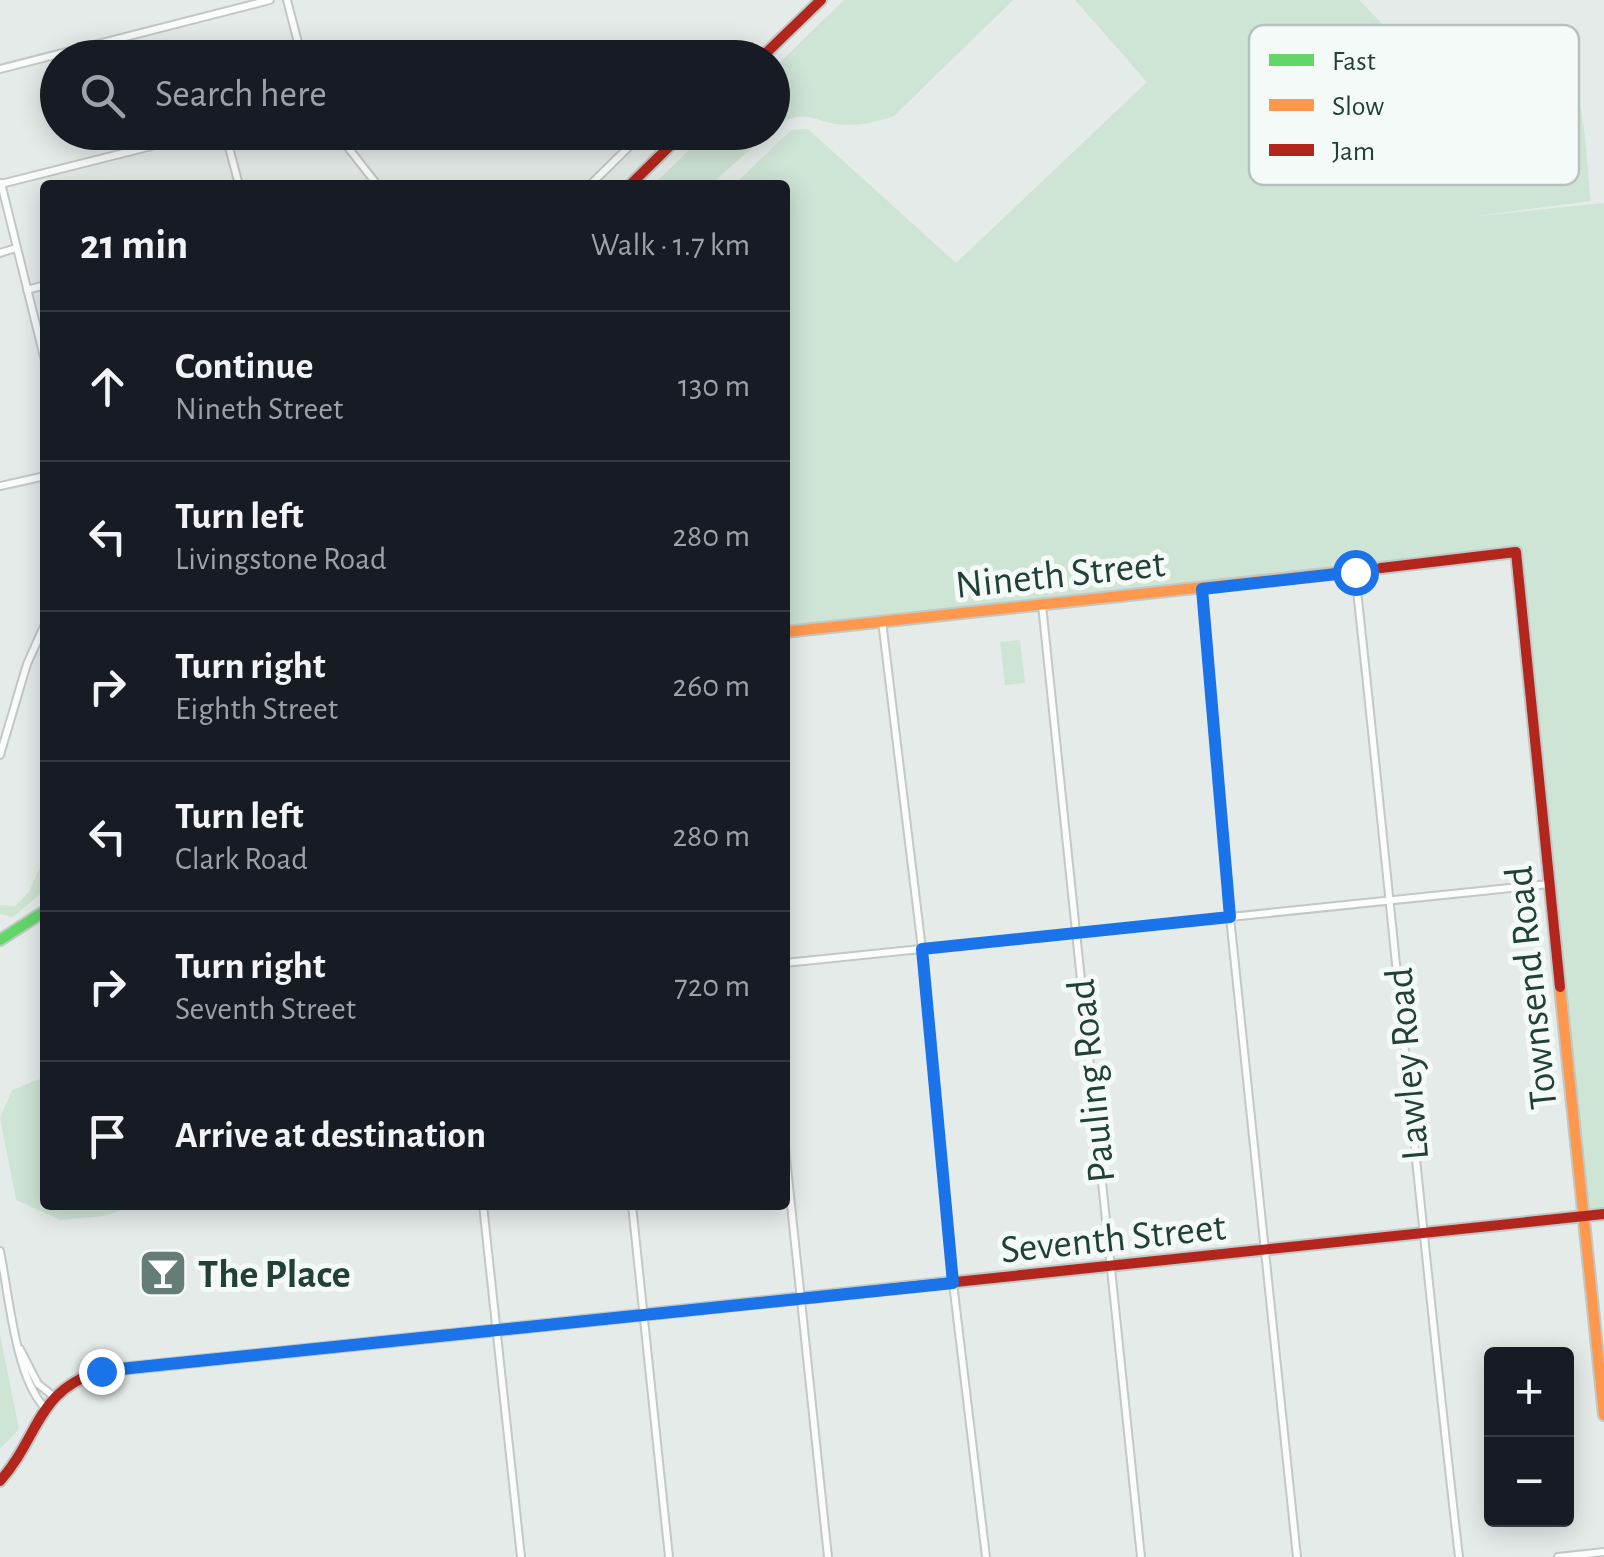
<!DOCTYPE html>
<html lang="en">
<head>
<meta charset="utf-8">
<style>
  :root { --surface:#171b24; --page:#242831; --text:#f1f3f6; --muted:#9ea1a6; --line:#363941 }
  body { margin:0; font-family:"Alegreya Sans",sans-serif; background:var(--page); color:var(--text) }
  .controls { position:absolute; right:30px; bottom:30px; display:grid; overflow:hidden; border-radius:10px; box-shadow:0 5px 25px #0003 }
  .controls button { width:90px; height:90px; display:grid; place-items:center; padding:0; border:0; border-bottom:2px solid var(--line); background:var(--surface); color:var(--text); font:50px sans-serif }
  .stop { position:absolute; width:30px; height:30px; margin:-22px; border:8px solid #1a73e8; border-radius:50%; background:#fff }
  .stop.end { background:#1a73e8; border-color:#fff; box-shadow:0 2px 10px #0008 }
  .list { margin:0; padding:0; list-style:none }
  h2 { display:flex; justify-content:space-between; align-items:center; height:130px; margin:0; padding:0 40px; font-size:42px }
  h2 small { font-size:32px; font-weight:400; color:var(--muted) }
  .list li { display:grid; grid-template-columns:65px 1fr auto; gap:30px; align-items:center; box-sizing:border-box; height:150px; padding:0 40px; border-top:2px solid var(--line) }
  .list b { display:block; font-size:38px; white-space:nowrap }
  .list p { margin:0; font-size:32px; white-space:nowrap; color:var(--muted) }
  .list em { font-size:32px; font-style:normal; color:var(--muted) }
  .icon { flex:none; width:55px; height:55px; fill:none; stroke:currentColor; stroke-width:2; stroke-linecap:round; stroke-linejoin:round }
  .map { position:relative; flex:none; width:1604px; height:1557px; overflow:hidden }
  .search { position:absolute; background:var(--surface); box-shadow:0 5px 25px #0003; left:40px; top:40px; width:750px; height:110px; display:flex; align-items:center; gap:25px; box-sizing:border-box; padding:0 35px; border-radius:55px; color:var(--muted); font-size:38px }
  .panel { position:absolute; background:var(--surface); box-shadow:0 5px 25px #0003; left:40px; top:180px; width:750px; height:1030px; border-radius:10px }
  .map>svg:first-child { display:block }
</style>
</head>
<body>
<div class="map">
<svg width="1604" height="1557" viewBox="0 0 1604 1557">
  <rect width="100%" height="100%" fill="#e5ebe8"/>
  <path fill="#cee4d5" d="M844,0H1013L894,116C879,121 864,125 847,125C818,125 801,104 773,129V69Z
    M1075,0H1359L1437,80L1465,53L1466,57L1551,43C1586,70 1586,159 1591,201L1468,217L1604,203V1214L1584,1216L1519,549L785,629V185H734L791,130L808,129L956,263L1147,82Z
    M707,133H769L710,185H653Z
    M1020,640L1025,683L1005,685L1000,642Z
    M45,856V890L13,917L0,914V905L15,906L29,892Z
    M45,1077V1205H135L104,1216L60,1220L16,1200L0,1118L12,1090Z
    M0,1334L19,1429L0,1449Z"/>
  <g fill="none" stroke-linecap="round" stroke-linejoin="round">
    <g stroke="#c2c8c5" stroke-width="10">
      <path id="street" d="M287,0L302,58
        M0,69L270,0
        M225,132L239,185
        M336,132L375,182
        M1,183L45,361
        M1,184L207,132
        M590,185L643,133L664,153
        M0,253L16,248
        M27,290L45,285
        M0,486L45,476
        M1355,572C1391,900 1421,1229 1459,1557
        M1202,589L1230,917L1297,1557
        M1042,605L1141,1557
        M882,621L922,949L953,1283L986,1557
        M0,755L27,664L45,624
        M785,963L1549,884
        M785,1148L828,1557
        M483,1205L521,1557
        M632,1205L669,1557
        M0,1251C9,1295 15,1375 44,1407
        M20,1349L38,1384L52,1395
        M1558,1557L1604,1552"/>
    </g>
    <g stroke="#c1c9c6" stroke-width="14">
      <path id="fast" d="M0,940L45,911"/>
    </g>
    <g stroke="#c1c9c6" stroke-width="14">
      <path id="slow" d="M785,632L1381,568
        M1560,987L1604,1415
        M469,1333L879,1290"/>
    </g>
    <g stroke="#c1c9c6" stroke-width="14">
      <path id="jam" d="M761,58L821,0
        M630,185L684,132
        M1381,568L1516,552L1560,987
        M879,1290L1604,1214
        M0,1481C40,1436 36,1390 101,1371L469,1333"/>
    </g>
    <use href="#street" stroke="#fbfcfc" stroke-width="6"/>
    <use href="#fast" stroke="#63d668" stroke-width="10"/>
    <use href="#slow" stroke="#ff974d" stroke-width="10"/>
    <use href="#jam" stroke="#b3261e" stroke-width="10"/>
  </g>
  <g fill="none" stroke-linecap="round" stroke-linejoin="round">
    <path stroke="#1a73e8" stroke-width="12" d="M101,1371L953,1283L922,949L1230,917L1202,589L1355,572"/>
  </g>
  <defs>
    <g id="bar-square" transform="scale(2.5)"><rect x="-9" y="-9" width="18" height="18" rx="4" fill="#667c76" stroke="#f4faf7"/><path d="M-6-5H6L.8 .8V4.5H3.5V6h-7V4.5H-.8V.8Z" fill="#fff"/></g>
  </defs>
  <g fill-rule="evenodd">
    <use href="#bar-square" x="163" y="1273"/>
  </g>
  <g text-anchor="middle" stroke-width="10" stroke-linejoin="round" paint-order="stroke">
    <g font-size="40" fill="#224038" stroke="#f4faf7">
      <text transform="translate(1060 573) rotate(-6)" y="14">Nineth Street</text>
      <text transform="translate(1530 988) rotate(-96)" y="14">Townsend Road</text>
      <text transform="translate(1406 1064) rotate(-95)" y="14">Lawley Road</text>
      <text transform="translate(1090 1081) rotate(-96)" y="14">Pauling Road</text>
      <text transform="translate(1113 1237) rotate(-6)" y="14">Seventh Street</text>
    </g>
    <g font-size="40" font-weight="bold" fill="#224038" stroke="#f4faf7" text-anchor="start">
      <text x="198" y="1287">The Place</text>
    </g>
  </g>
  <rect x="1249" y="25" width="330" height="160" rx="15" fill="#f4faf7" stroke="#b5c2be" stroke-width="2.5"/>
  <rect x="1269" y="54" width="45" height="12" fill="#63d668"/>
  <rect x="1269" y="99" width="45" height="12" fill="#ff974d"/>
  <rect x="1269" y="144" width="45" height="12" fill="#b3261e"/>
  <g font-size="28" fill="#224038">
    <text x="1332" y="70">Fast</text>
    <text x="1332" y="115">Slow</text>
    <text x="1332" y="160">Jam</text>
  </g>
</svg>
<div class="controls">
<button>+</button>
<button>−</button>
</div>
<div class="stop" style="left:1355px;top:572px"></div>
<div class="stop end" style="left:101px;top:1371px"></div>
<div class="search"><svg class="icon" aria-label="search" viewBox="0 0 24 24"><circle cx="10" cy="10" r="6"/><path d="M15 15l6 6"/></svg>Search here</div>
<section class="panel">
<h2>21 min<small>Walk · 1.7 km</small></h2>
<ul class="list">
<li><svg class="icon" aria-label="ahead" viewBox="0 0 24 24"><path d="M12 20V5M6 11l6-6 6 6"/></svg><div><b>Continue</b><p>Nineth Street</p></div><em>130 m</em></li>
<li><svg class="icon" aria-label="left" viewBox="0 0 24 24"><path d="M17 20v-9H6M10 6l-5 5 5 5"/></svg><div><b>Turn left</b><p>Livingstone Road</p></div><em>280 m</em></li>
<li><svg class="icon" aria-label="right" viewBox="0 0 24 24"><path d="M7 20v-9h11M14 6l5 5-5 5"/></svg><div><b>Turn right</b><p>Eighth Street</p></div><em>260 m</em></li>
<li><svg class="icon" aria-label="left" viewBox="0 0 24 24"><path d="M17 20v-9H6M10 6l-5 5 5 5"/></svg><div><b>Turn left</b><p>Clark Road</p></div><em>280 m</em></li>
<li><svg class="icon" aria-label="right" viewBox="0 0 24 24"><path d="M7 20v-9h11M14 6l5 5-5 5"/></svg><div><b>Turn right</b><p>Seventh Street</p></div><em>720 m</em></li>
<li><svg class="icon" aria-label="arrive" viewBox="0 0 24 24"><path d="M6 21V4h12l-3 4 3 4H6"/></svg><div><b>Arrive at destination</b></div></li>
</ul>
</section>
</div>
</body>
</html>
